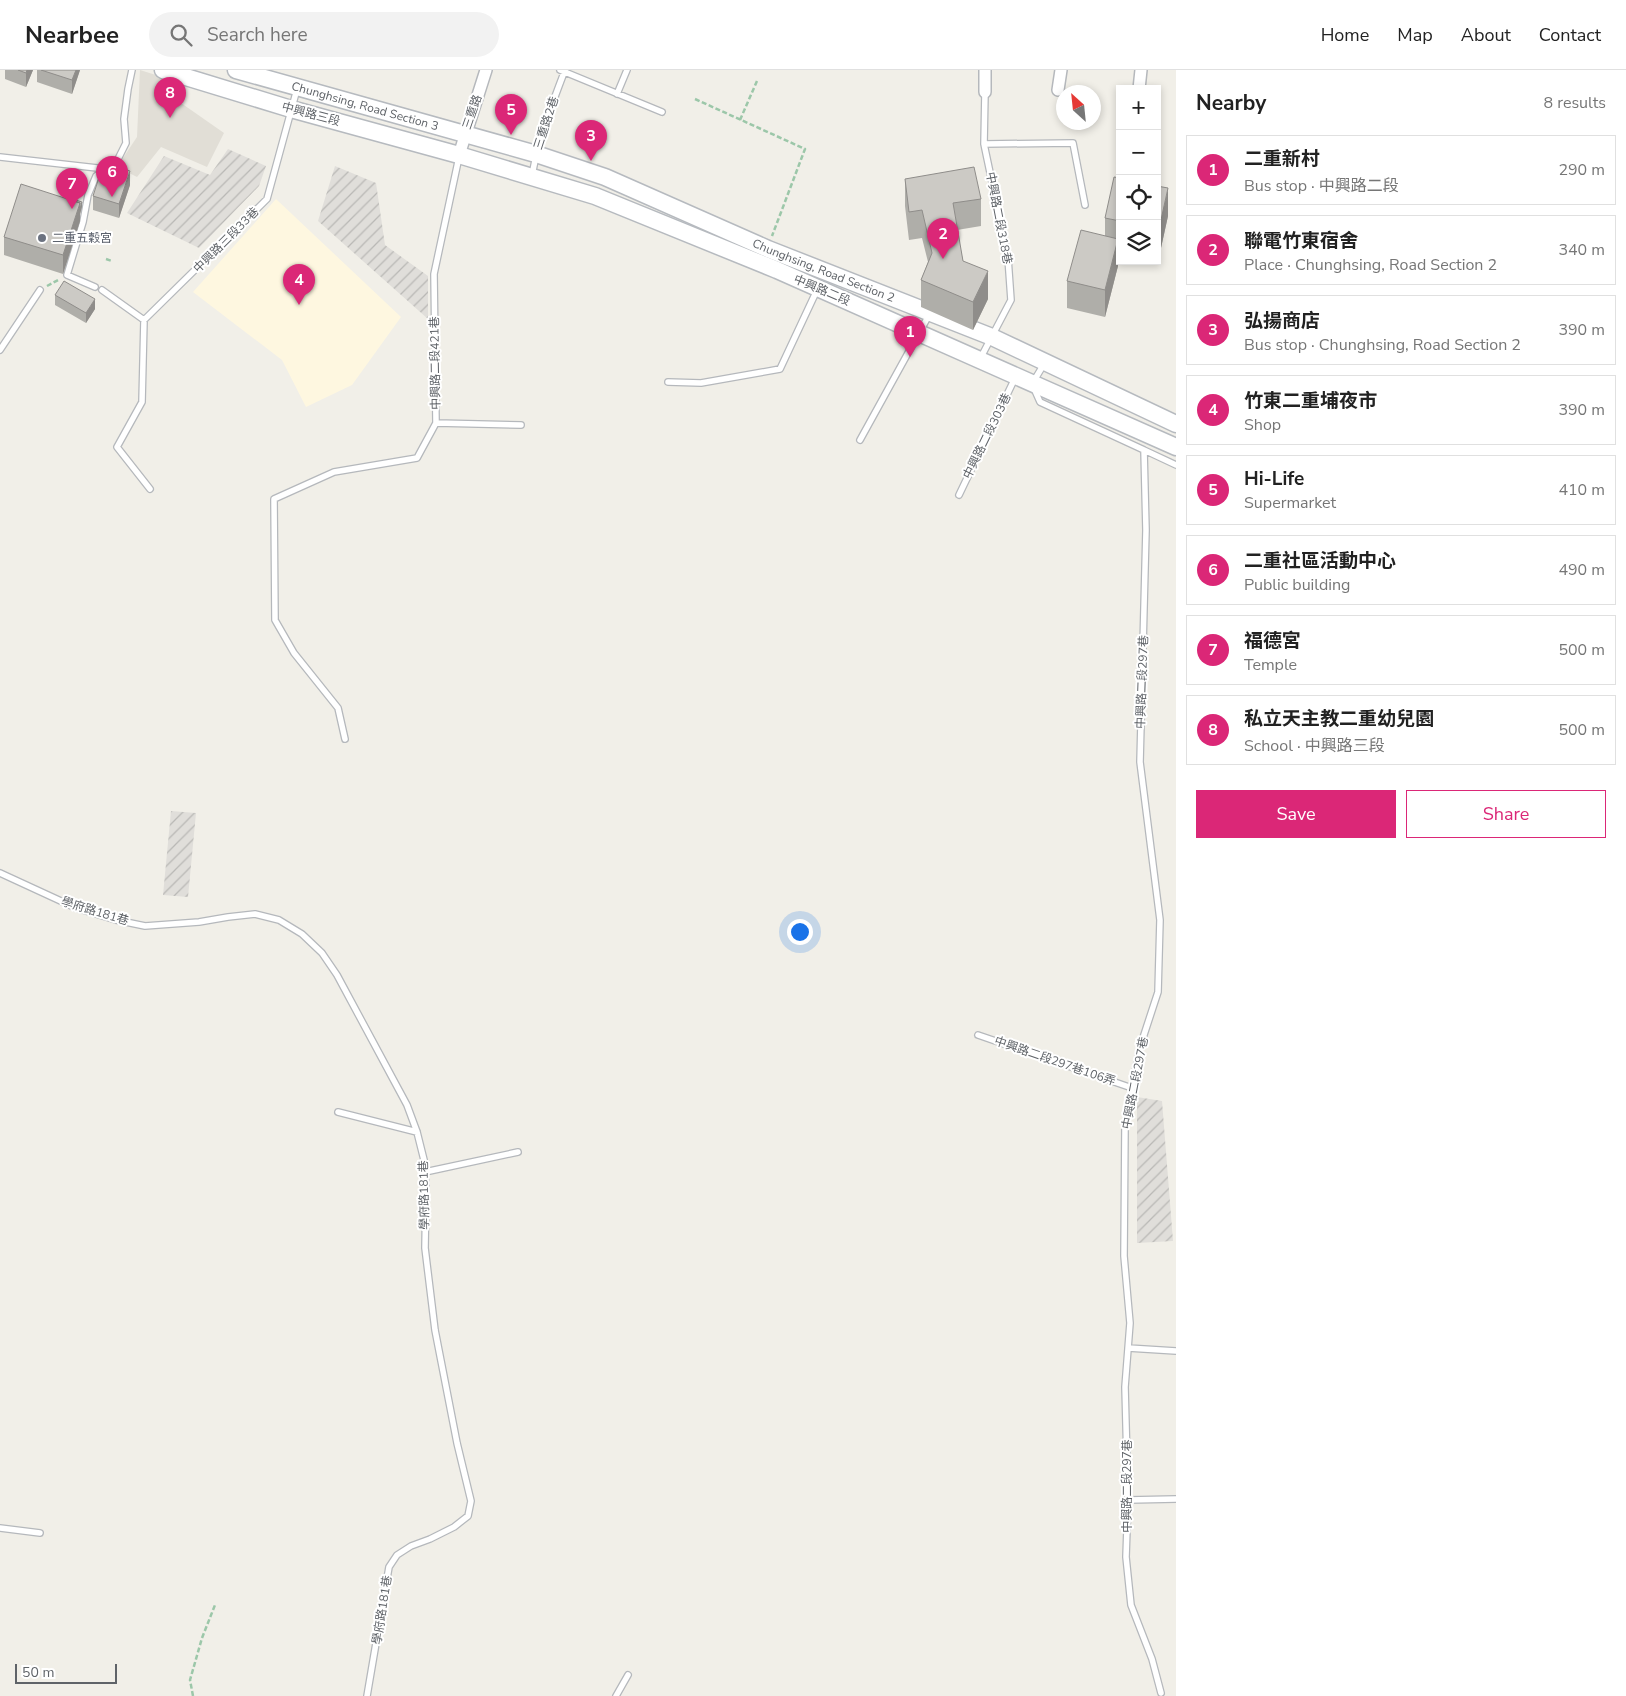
<!DOCTYPE html>
<html lang="en">
<head>
<meta charset="utf-8">
<style>
  :root { --surface:#fff; --page:#f2f2f2; --text:#222; --muted:#767676; --line:#e0e0e0; --accent:#db2777 }
  body { margin:0; font-family:"Nunito Sans","Noto Sans TC",sans-serif; background:var(--page); color:var(--text) }
  .controls { position:absolute; right:15px; top:15px; display:grid; overflow:hidden; border-radius:0px; box-shadow:0 2px 8px #0003 }
  .controls button { width:45px; height:45px; display:grid; place-items:center; padding:0; border:0; border-bottom:1px solid var(--line); background:var(--surface); color:var(--text); font:25px sans-serif }
  .compass { position:absolute; left:1056px; top:15px; width:45px; height:45px; border-radius:50%; background:var(--surface); box-shadow:0 2px 8px #0003; rotate:333deg }
  .scale { position:absolute; left:15px; bottom:12px; width:102px; box-sizing:border-box; padding-left:5px; border:2px solid #5f6368; border-top:0; font-size:14px; line-height:18px; white-space:nowrap; color:#5f6368; -webkit-text-stroke:4px #fff; paint-order:stroke }
  .you { position:absolute; left:799px; top:861px; width:18px; height:18px; margin:-12px; border:4px solid #fff; border-radius:50%; background:#1a73e8; box-shadow:0 0 0 8px #1a73e833 }
  .badge { display:grid; place-items:center; width:32px; height:32px; border-radius:50%; background:var(--accent); color:#fff; font-size:16px; font-weight:700 }
  .pin { position:absolute; translate:-50% -41px; filter:drop-shadow(0 1px 2px #0008) }
  .pin::after { content:''; position:absolute; top:26px; width:18px; height:15px; background:inherit; clip-path:polygon(0 0,100% 0,50% 100%) }
  .list { margin:0; padding:0; list-style:none }
  h2 { display:flex; justify-content:space-between; align-items:center; height:65px; margin:0; padding:0 20px; font-size:21px }
  h2 small { font-size:16px; font-weight:400; color:var(--muted) }
  .list li { display:grid; grid-template-columns:32px 1fr auto; gap:15px; align-items:center; box-sizing:border-box; height:70px; margin:0 10px 10px; padding:0 10px; border:1px solid var(--line); border-radius:0px }
  .list b { display:block; font-size:19px; white-space:nowrap }
  .list p { margin:0; font-size:16px; white-space:nowrap; color:var(--muted) }
  .list em { font-size:16px; font-style:normal; color:var(--muted) }
  .actions { display:flex; gap:10px; padding:15px 20px }
  .actions a { flex:1; padding:11px 0; border:1px solid var(--accent); border-radius:0px; text-align:center; font-size:18px; color:var(--accent) }
  .actions .main { background:var(--accent); color:#fff }
  .icon { flex:none; width:28px; height:28px; fill:none; stroke:currentColor; stroke-width:2; stroke-linecap:round; stroke-linejoin:round }
  .map { position:relative; flex:none; width:1176px; height:1626px; overflow:hidden }
  header { display:flex; align-items:center; gap:30px; box-sizing:border-box; height:70px; padding:0 25px; background:var(--surface); border-bottom:1px solid var(--line) }
  header strong { font-size:24px }
  nav { display:flex; gap:28px; margin-inline-start:auto; font-size:18px }
  .search { width:350px; height:45px; background:var(--page); display:flex; align-items:center; gap:12px; box-sizing:border-box; padding:0 18px; border-radius:28px; color:var(--muted); font-size:19px }
  main { display:flex }
  aside { flex:1; background:var(--surface) }
  .map>svg:first-child { display:block }
</style>
</head>
<body>
<header>
<strong>Nearbee</strong>
<div class="search"><svg class="icon" aria-label="search" viewBox="0 0 24 24"><circle cx="10" cy="10" r="6"/><path d="M15 15l6 6"/></svg>Search here</div>
<nav><a>Home</a><a>Map</a><a>About</a><a>Contact</a></nav>
</header>
<main>
<div class="map">
<svg width="1176" height="1626" viewBox="0 0 1176 1626">
  <defs>
    <pattern id="industrial-furrows" width="10" height="10" patternUnits="userSpaceOnUse" patternTransform="scale(1.25)"><rect width="10" height="10" fill="#e0deda"/><path d="M-1 1l2-2M0 10L10 0M9 11l2-2" fill="none" stroke="#b9b8b5"/></pattern>
  </defs>
  <rect width="100%" height="100%" fill="#f1efe8"/>
  <path fill="#fef7e0" d="M276,129L401,247L352,315L306,337L282,290L193,222Z"/>
  <path fill="url(#industrial-furrows)" d="M228,79L266,96L259,116L199,178L127,143L164,86L210,105Z
    M335,96L376,113L385,175L428,206V249L318,151Z
    M171,741L196,743L188,827L163,825Z
    M1137,1027L1162,1031L1173,1171L1137,1173Z"/>
  <path fill="#e1ded6" d="M140,0L181,13V33L224,63L207,97L161,77L137,107L117,97L137,67Z"/>
  <g fill="none" stroke-linecap="round" stroke-linejoin="round">
    <g stroke="#b5b8bc" stroke-width="8">
      <path id="lane" d="M560,0L662,42
        M617,24L627,0
        M984,74L1073,73L1085,135
        M0,87L106,99
        M532,105C539,68 552,34 565,0
        M95,217L67,205L83,152L88,125L96,106L117,91L126,73L124,49L128,19L132,0
        M102,220L144,250L267,129L297,19
        M144,250L142,332L117,377L150,419
        M0,280L40,220
        M980,289L1011,230L1008,188L984,74L985,22
        M1044,294L1032,314L1040,332L1144,380L1146,460L1140,692L1160,850L1158,922L1140,977L1125,1056L1124,1186L1130,1253L1125,1317L1128,1430L1126,1487L1131,1535L1152,1589L1161,1623
        M668,312L701,313L780,299L817,220
        M436,353L521,355
        M860,370L929,245
        M1144,380L1176,395
        M959,425L1015,308
        M345,669L338,638L294,583L275,550L274,429L334,402L417,388L436,353L434,204L459,87
        M0,803L76,838L116,850L145,856L199,852L228,847L255,844L279,850L302,864L322,883L337,905L407,1035L417,1062L424,1090L426,1118L425,1178L435,1260L457,1373L471,1431L468,1446L454,1457L430,1469L411,1476L397,1485L389,1497L367,1626
        M978,965L1132,1018
        M338,1042L417,1062
        M425,1102L518,1082
        M1128,1278L1176,1281
        M1128,1430L1176,1429
        M0,1458L40,1463
        M616,1626L628,1605"/>
    </g>
    <g stroke="#b5b8bc" stroke-width="14">
      <path id="street" d="M1139,19L1141,0
        M1058,20L1061,0
        M985,22V0
        M459,85L486,0"/>
    </g>
    <g stroke="#b6babf" stroke-width="19">
      <g id="secondary">
        <path d="M163,0L291,39L459,85L595,126L777,200L1176,377"/>
        <path id="s1" d="M236,0L536,84L605,107L768,179L992,267L1176,354"/>
      </g>
    </g>
    <path stroke="#9cc7a9" stroke-width="2.5" stroke-dasharray="5 2.5" stroke-linecap="butt" d="M695,29L805,79L772,166
      M740,50L757,11
      M106,189L112,191
      M47,216L60,209
      M193,1626L190,1610L202,1568L215,1535"/>
    <use href="#lane" stroke="#fff" stroke-width="5.5"/>
    <use href="#street" stroke="#fff" stroke-width="11"/>
    <use href="#secondary" stroke="#fff" stroke-width="16"/>
  </g>
  <path fill="#afaea9" d="M5,0H33L26,17L5,9Z
    M37,0H80L72,24L37,12Z
    M1120,108V178H1118V196L1105,247L1067,238V211L1105,166V148Z
    M905,109L981,129V156L957,160L963,191L988,229L973,260L921,237V210L928,192L922,168L909,170L905,136Z
    M130,115L119,148L93,140V126Z
    M1157,116L1168,146L1159,187L1157,186Z
    M82,137L80,144V151L63,204L4,185V167Z
    M55,225L95,239L86,253L55,235Z"/>
  <path fill="#8f8d8a" d="M27,0H33L26,17V3Z
    M76,0H80L72,24V10Z
    M130,101V115L119,148V134Z
    M1168,118V146L1159,187V159Z
    M82,132V137L80,144V151L63,204V185L80,133Z
    M1118,169V196L1105,247V220Z
    M988,201V229L973,260V232Z
    M95,229V239L86,253V243Z"/>
  <path fill="#cccac5" stroke="#8f8d8a" d="M18,0H27L26,3Z
    M41,0H76L72,10Z
    M104,92L130,101L119,134L93,126Z
    M974,97L981,129L953,133L963,191L988,201L973,232L921,210L932,183L922,140L909,142L905,109Z
    M1114,107L1120,108V151L1105,148Z
    M21,114L80,133L63,185L4,167Z
    M1157,116L1168,118L1159,159H1157Z
    M66,127L82,132L80,139V133L65,128Z
    M1081,160L1118,169L1105,220L1067,211Z
    M64,211L95,229L86,243L55,225Z"/>
  <circle fill="#6b7280" stroke="#fff" stroke-width="2" cx="42" cy="168" r="5"/>
  <g text-anchor="middle" stroke-width="4" stroke-linejoin="round" paint-order="stroke">
    <g font-size="12" fill="#5f6368" stroke="#fff">
      <text dy="4" stroke="none"><textPath href="#s1" startOffset="134">Chunghsing, Road Section 3</textPath></text>
      <text transform="translate(472 42) rotate(-71)" y="4">三重路</text>
      <text transform="translate(311 44) rotate(15)" y="4">中興路三段</text>
      <text transform="translate(546 53) rotate(-72)" y="4">三重路2巷</text>
      <text transform="translate(999 148) rotate(79)" y="4">中興路二段318巷</text>
      <text transform="translate(226 170) rotate(-45)" y="4">中興路三段33巷</text>
      <text dy="4" stroke="none"><textPath href="#s1" startOffset="622">Chunghsing, Road Section 2</textPath></text>
      <text transform="translate(822 220) rotate(23)" y="4">中興路二段</text>
      <text transform="translate(435 293) rotate(-91)" y="4">中興路二段421巷</text>
      <text transform="translate(987 366) rotate(-64)" y="4">中興路二段303巷</text>
      <text transform="translate(1142 612) rotate(-88)" y="4">中興路二段297巷</text>
      <text transform="translate(95 841) rotate(17)" y="4">學府路181巷</text>
      <text transform="translate(1055 991) rotate(19)" y="4">中興路二段297巷106弄</text>
      <text transform="translate(1135 1013) rotate(-79)" y="4">中興路二段297巷</text>
      <text transform="translate(424 1125) rotate(-91)" y="4">學府路181巷</text>
      <text transform="translate(1127 1416) rotate(-90)" y="4">中興路二段297巷</text>
      <text transform="translate(382 1540) rotate(-81)" y="4">學府路181巷</text>
    </g>
    <g font-size="12" fill="#5b616d" stroke="#fff" text-anchor="start">
      <text x="52" y="172">二重五穀宮</text>
    </g>
  </g>
</svg>
<div class="controls">
<button>+</button>
<button>−</button>
<button><svg class="icon" aria-label="locate" viewBox="0 0 24 24"><circle cx="12" cy="12" r="6"/><path d="M12 2v4M12 18v4M2 12h4M18 12h4"/></svg></button>
<button><svg class="icon" aria-label="layers" viewBox="0 0 24 24"><path d="M12 4l9 5-9 5-9-5zM3 14l9 5 9-5"/></svg></button>
</div>
<svg class="compass" viewBox="-18 -18 36 36"><path d="M0-13l5 13h-10z" fill="#e53935"/><path d="M0 13l5-13h-10z" fill="#767676"/></svg>
<div class="scale">50 m</div>
<div class="you"></div>
<div class="pin badge" style="left:910px;top:287px">1</div>
<div class="pin badge" style="left:943px;top:189px">2</div>
<div class="pin badge" style="left:591px;top:91px">3</div>
<div class="pin badge" style="left:299px;top:235px">4</div>
<div class="pin badge" style="left:511px;top:65px">5</div>
<div class="pin badge" style="left:112px;top:127px">6</div>
<div class="pin badge" style="left:72px;top:139px">7</div>
<div class="pin badge" style="left:170px;top:48px">8</div>
</div>
<aside>
<h2>Nearby<small>8 results</small></h2>
<ul class="list">
<li><span class="badge">1</span><div><b>二重新村</b><p>Bus stop · 中興路二段</p></div><em>290 m</em></li>
<li><span class="badge">2</span><div><b>聯電竹東宿舍</b><p>Place · Chunghsing, Road Section 2</p></div><em>340 m</em></li>
<li><span class="badge">3</span><div><b>弘揚商店</b><p>Bus stop · Chunghsing, Road Section 2</p></div><em>390 m</em></li>
<li><span class="badge">4</span><div><b>竹東二重埔夜市</b><p>Shop</p></div><em>390 m</em></li>
<li><span class="badge">5</span><div><b>Hi-Life</b><p>Supermarket</p></div><em>410 m</em></li>
<li><span class="badge">6</span><div><b>二重社區活動中心</b><p>Public building</p></div><em>490 m</em></li>
<li><span class="badge">7</span><div><b>福德宮</b><p>Temple</p></div><em>500 m</em></li>
<li><span class="badge">8</span><div><b>私立天主教二重幼兒園</b><p>School · 中興路三段</p></div><em>500 m</em></li>
</ul>
<div class="actions"><a class="main">Save</a><a>Share</a></div>
</aside>
</main>
</body>
</html>
